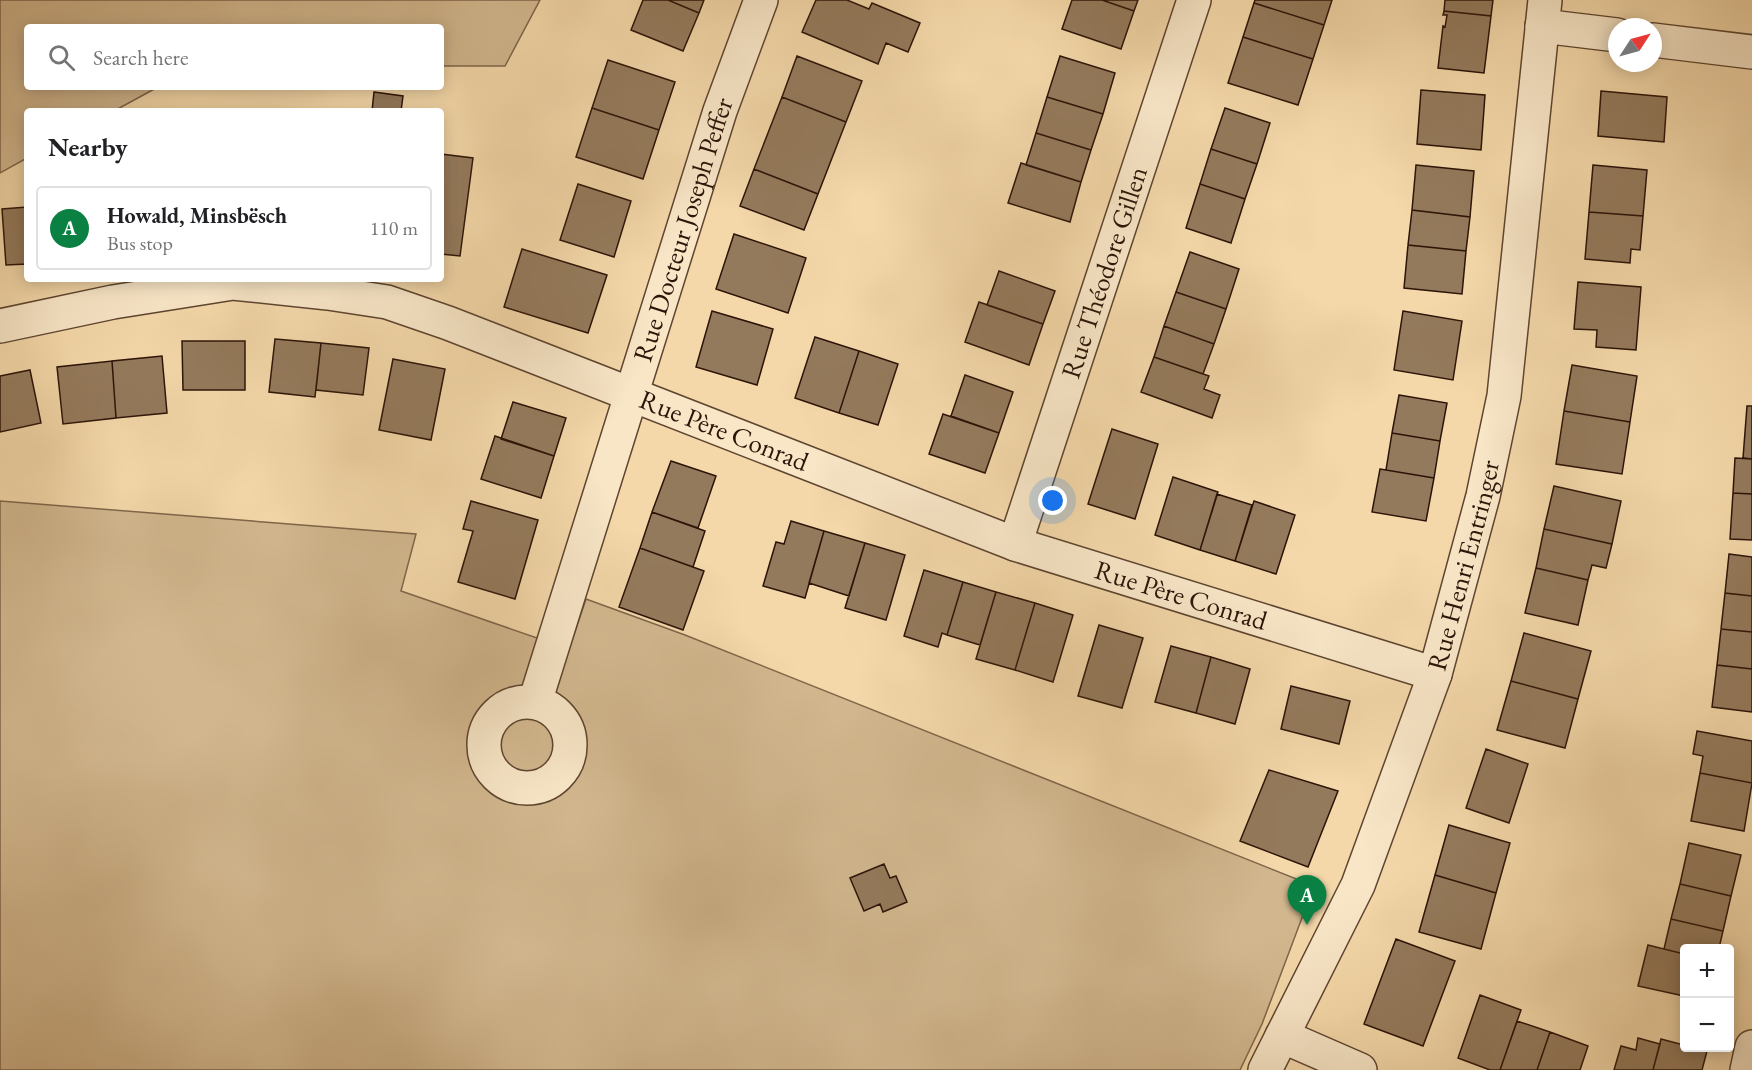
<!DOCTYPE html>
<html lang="en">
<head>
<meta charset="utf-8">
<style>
  :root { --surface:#fff; --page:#f2f2f2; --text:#202124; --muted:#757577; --line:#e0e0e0; --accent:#0b8043 }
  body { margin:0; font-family:"EB Garamond",serif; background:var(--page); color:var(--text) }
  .controls { position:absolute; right:18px; bottom:18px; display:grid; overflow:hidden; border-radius:6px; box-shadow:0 3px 15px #0003 }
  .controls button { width:54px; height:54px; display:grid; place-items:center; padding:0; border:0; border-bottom:2px solid var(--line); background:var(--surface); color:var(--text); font:30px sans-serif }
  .compass { position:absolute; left:1608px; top:18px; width:54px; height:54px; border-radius:50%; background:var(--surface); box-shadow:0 3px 15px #0003; rotate:54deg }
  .you { position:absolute; left:1053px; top:501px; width:21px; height:21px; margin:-15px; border:4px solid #fff; border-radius:50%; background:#1a73e8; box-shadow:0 0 0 9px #1a73e833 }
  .badge { display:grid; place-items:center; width:39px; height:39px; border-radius:50%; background:var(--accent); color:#fff; font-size:20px; font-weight:700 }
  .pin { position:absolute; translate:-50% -50px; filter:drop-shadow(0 2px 3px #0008) }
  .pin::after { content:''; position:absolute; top:32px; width:21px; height:18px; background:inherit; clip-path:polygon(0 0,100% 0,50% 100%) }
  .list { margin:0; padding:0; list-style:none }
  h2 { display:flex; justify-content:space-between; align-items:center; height:78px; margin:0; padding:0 24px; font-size:26px }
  h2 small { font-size:20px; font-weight:400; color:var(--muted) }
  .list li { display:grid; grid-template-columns:39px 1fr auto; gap:18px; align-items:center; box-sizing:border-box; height:84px; margin:0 12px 12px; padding:0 12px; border:2px solid var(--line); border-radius:6px }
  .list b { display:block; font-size:22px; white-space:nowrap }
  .list p { margin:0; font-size:20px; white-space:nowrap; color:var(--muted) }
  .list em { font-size:20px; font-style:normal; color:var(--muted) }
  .icon { flex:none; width:33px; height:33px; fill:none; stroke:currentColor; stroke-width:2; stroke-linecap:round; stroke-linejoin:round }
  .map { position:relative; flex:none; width:1752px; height:1070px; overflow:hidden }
  .search { position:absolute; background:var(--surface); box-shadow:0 3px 15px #0003; left:24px; top:24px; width:420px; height:66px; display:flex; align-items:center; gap:15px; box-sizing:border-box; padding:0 21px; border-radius:6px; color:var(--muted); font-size:22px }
  .panel { position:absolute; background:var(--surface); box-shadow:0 3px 15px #0003; left:24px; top:108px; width:420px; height:174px; border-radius:6px }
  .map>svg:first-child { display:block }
</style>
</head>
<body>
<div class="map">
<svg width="1752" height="1070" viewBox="0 0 1752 1070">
  <rect width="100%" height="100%" fill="#f4d8a9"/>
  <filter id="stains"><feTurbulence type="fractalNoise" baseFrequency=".00333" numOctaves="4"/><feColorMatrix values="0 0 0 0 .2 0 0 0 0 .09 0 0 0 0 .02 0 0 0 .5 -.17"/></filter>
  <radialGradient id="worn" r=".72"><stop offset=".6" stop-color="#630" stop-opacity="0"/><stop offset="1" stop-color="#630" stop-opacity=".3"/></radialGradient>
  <path fill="#d2b78e" stroke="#7f664b" stroke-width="1.5" d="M0,0H540L505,66H441V27H27V87H158L114,111H27V158L0,173Z
    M0,501L416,534L401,591L569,649L586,599L685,635L1314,886L1262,1024L1240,1070H0Z"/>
  <path fill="#947a5c" stroke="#2c1408" stroke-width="1.5" d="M643,0H668L699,13L683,51L631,30Z
    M668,0H704L699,13Z
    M816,0H847L869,9L872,3L920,23L908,52L886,43L878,64L802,32Z
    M1072,0H1102L1134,11L1121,49L1062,29Z
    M1102,0H1138L1134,11Z
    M1255,0H1332L1324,25L1254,3Z
    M1445,0H1493L1491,16L1444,11Z
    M1254,3L1324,25L1313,59L1243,37Z
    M1444,11L1491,16L1484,73L1438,68L1443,26L1445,27L1447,15H1443Z
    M1243,37L1313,59L1298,105L1228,83Z
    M797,56L862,81L846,122L782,97Z
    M1060,56L1115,73L1103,114L1047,97Z
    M608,60L675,82L659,130L592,108Z
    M1421,90L1485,95L1481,150L1417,144Z
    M1601,91L1667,97L1664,142L1598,136Z
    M374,92L403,96L401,111H372Z
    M782,97L846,122L818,194L754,169Z
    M1047,97L1103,114L1091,150L1036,133Z
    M592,108L659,130L643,179L576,157Z
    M1225,108L1270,123L1257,164L1211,149Z
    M1036,133L1091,150L1081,182L1026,165Z
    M1211,149L1257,164L1245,199L1200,184Z
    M441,154L473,158L460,256L441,254Z
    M1021,163L1081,182L1070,222L1008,203Z
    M1416,165L1474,171L1470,217L1412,210Z
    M1593,165L1647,170L1643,216L1589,212Z
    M754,169L818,194L804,230L740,206Z
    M578,184L631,201L614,257L560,240Z
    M1200,184L1245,199L1231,243L1186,228Z
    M27,207V264L6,265L2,209Z
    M1412,210L1470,217L1466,251L1408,245Z
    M1589,212L1643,216L1640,250L1631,249L1630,263L1585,259Z
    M734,234L806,258L788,313L716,289Z
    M1408,245L1466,251L1462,294L1404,288Z
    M522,249L607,275L588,333L504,307Z
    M1190,252L1239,269L1226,309L1176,292Z
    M999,271L1055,291L1043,324L987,305Z
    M1578,282L1641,287L1636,350L1596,347L1597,330L1574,329Z
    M1176,292L1226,309L1214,344L1164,326Z
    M979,302L1043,324L1029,365L965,342Z
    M712,311L773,329L757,385L696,367Z
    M1403,311L1462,321L1453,380L1394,370Z
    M1164,326L1214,344L1203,374L1154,357Z
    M815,337L859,351L839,413L795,398Z
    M275,339L321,343L315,397L269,392Z
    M182,341H245V390H183Z
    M321,343L369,348L363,395L316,390Z
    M859,351L898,364L878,425L839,413Z
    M162,356L167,413L116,418L112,361Z
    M1154,357L1209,376L1204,389L1220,395L1212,418L1141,392Z
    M393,359L445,369L431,440L379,430Z
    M112,361L116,418L63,424L57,367Z
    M1572,365L1637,376L1630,422L1564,411Z
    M30,370L41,423L0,432V376Z
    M965,375L1013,392L999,433L951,416Z
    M1399,395L1447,403L1440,441L1392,433Z
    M513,402L566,418L554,456L501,439Z
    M1747,406H1752V459L1743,458Z
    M1564,411L1630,422L1622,474L1556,464Z
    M943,414L999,433L985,473L929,454Z
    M1112,429L1158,444L1135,519L1088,504Z
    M1392,433L1440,441L1434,478L1386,470Z
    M495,436L554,456L541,498L481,479Z
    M1735,458L1752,459V494L1733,493Z
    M671,461L716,476L698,528L652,512Z
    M1380,469L1434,478L1426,521L1372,512Z
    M1173,477L1218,492L1200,550L1155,535Z
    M1554,486L1621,501L1612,544L1544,529Z
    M1733,493L1752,494V540L1730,539Z
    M1217,494L1252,505L1235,561L1200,550Z
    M471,501L538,520L515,599L458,582L473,531L463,529Z
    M1254,501L1295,515L1276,574L1235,561Z
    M652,512L705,531L693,567L640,548Z
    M791,521L824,531L805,598L763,586L776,542L784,544Z
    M1544,529L1612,544L1606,568L1592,565L1588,580L1536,568Z
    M824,531L865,543L849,596L809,583Z
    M865,543L905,555L886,620L845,608Z
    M640,548L704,571L683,630L619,607Z
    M1729,554L1752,557V596L1725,593Z
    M1536,568L1588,580L1578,625L1525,613Z
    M924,570L963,582L947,635L942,633L938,647L904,636Z
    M963,582L996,592L980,645L947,635Z
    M996,592L1035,603L1015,670L976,659Z
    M1725,593L1752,596V632L1721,629Z
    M1035,603L1073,615L1053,682L1015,670Z
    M1099,625L1143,638L1122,708L1078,696Z
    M1721,629L1752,632V669L1717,665Z
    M1524,633L1591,651L1578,699L1511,681Z
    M1171,646L1211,657L1196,713L1155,702Z
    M1211,657L1250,669L1235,724L1196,713Z
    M1717,665L1752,669V712L1712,707Z
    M1511,681L1578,699L1565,748L1497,730Z
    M1291,686L1350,701L1339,744L1281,729Z
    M1697,731L1752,741V783L1700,773L1703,756L1693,754Z
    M1486,749L1528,764L1509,823L1466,808Z
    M1269,770L1338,791L1308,867L1240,841Z
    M1700,773L1752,783L1744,831L1691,821Z
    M1449,825L1510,843L1496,893L1435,875Z
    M1689,843L1741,855L1731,896L1680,884Z
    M884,864L890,878L896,876L907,902L883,912L880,904L864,911L850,878Z
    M1435,875L1496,893L1481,949L1419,932Z
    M1680,884L1731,896L1723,931L1671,919Z
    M1671,919L1723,931L1719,948H1684V954L1664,949Z
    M1396,939L1455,961L1423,1046L1364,1024Z
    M1648,945L1684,954V996L1638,986Z
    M1480,995L1521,1010L1500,1070H1490L1458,1058Z
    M1517,1021L1550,1032L1537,1070H1500Z
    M1550,1032L1588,1046L1580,1070H1537Z
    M1638,1038L1660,1044L1653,1070H1614L1621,1046L1636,1050Z
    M1661,1039L1684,1045V1048L1707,1051L1702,1070H1653Z"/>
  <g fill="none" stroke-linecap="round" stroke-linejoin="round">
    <g stroke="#5e4530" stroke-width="36">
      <g id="street">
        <path d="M1542,26L1617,35"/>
        <path d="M1653,40L1752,52"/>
        <path id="s1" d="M0,326L113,302L233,283L328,293L387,302L448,323L1015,544L1435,674"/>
        <path id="s2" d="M1015,544L1194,0"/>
        <circle cx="527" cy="745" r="43"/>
        <path id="s3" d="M535,702L720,111L761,0"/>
        <path d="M1282,1036L1360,1070"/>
        <path id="s4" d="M1265,1070L1358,885L1435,674L1483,496L1504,396L1545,0"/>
        <path d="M1747,1070L1752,1047"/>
      </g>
    </g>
    <use href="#street" stroke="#f8e6c7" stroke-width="33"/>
  </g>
  <g text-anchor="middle" stroke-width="4.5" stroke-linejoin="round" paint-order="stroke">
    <g font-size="27" fill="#2c1408" stroke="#f8e6c7">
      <text dy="9" stroke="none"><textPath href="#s3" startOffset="495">Rue Docteur Joseph Peffer</textPath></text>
      <text dy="9" stroke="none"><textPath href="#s2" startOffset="286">Rue Théodore Gillen</textPath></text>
      <text dy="9" stroke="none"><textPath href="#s1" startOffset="753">Rue Père Conrad</textPath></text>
      <text dy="9" stroke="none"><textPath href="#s4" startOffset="544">Rue Henri Entringer</textPath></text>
      <text dy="9" stroke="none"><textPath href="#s1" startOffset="1239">Rue Père Conrad</textPath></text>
    </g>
  </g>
  <rect width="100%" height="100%" filter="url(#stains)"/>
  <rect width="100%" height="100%" fill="url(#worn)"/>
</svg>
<div class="controls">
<button>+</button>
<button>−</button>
</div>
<svg class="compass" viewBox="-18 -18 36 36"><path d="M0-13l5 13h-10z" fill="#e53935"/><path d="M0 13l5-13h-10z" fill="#757577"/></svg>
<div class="you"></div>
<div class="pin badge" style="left:1307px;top:925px">A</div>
<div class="search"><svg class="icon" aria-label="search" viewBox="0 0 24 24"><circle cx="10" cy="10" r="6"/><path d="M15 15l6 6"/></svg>Search here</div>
<section class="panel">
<h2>Nearby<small></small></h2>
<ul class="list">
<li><span class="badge">A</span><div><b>Howald, Minsbësch</b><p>Bus stop</p></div><em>110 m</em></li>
</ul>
</section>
</div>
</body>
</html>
